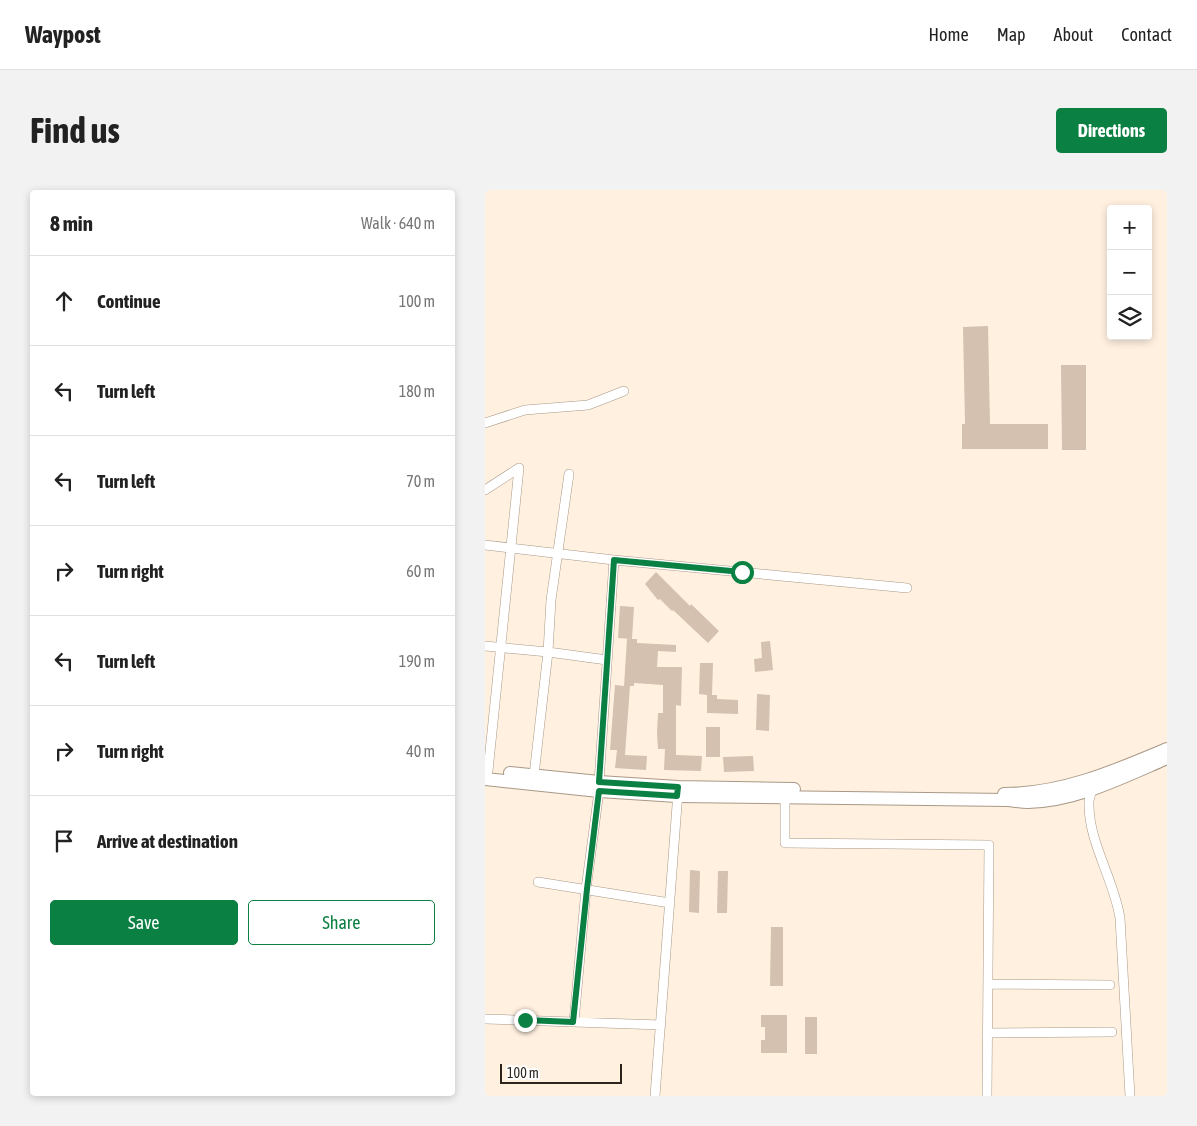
<!DOCTYPE html>
<html lang="en">
<head>
<meta charset="utf-8">
<style>
  :root { --surface:#fff; --page:#f2f2f2; --text:#222; --muted:#767676; --line:#e0e0e0; --accent:#0b8043 }
  body { margin:0; font-family:"Asap Condensed",sans-serif; background:var(--page); color:var(--text) }
  .controls { position:absolute; right:15px; top:15px; display:grid; overflow:hidden; border-radius:5px; box-shadow:0 2px 8px #0003 }
  .controls button { width:45px; height:45px; display:grid; place-items:center; padding:0; border:0; border-bottom:1px solid var(--line); background:var(--surface); color:var(--text); font:25px sans-serif }
  .scale { position:absolute; left:15px; bottom:12px; width:122px; box-sizing:border-box; padding-left:5px; border:2px solid #2b251d; border-top:0; font-size:14px; line-height:18px; white-space:nowrap; color:#2b251d; -webkit-text-stroke:4px #fff; paint-order:stroke }
  .stop { position:absolute; width:15px; height:15px; margin:-11px; border:4px solid #0b8043; border-radius:50%; background:#fff }
  .stop.end { background:#0b8043; border-color:#fff; box-shadow:0 1px 5px #0008 }
  .list { margin:0; padding:0; list-style:none }
  h2 { display:flex; justify-content:space-between; align-items:center; height:65px; margin:0; padding:0 20px; font-size:21px }
  h2 small { font-size:16px; font-weight:400; color:var(--muted) }
  .list li { display:grid; grid-template-columns:32px 1fr auto; gap:15px; align-items:center; box-sizing:border-box; height:90px; padding:0 20px; border-top:1px solid var(--line) }
  .list b { display:block; font-size:19px; white-space:nowrap }
  .list em { font-size:16px; font-style:normal; color:var(--muted) }
  .actions { display:flex; gap:10px; padding:15px 20px }
  .actions a { flex:1; padding:11px 0; border:1px solid var(--accent); border-radius:5px; text-align:center; font-size:18px; color:var(--accent) }
  .actions .main { background:var(--accent); color:#fff }
  .icon { flex:none; width:28px; height:28px; fill:none; stroke:currentColor; stroke-width:2; stroke-linecap:round; stroke-linejoin:round }
  .map { position:relative; flex:none; width:682px; height:906px; overflow:hidden; border-radius:5px }
  header { display:flex; align-items:center; gap:30px; box-sizing:border-box; height:70px; padding:0 25px; background:var(--surface); border-bottom:1px solid var(--line) }
  header strong { font-size:24px }
  nav { display:flex; gap:28px; margin-inline-start:auto; font-size:18px }
  .intro { display:flex; align-items:center; justify-content:space-between; box-sizing:border-box; height:120px; padding:0 30px }
  h1 { margin:0; font-size:35px }
  .button { padding:12px 22px; border-radius:5px; background:var(--accent); color:#fff; font-size:18px; font-weight:700 }
  main { display:flex; gap:30px; padding:0 30px }
  aside { flex:1; background:var(--surface); border-radius:5px; box-shadow:0 2px 8px #0003 }
  .map>svg:first-child { display:block }
</style>
</head>
<body>
<header>
<strong>Waypost</strong>
<nav><a>Home</a><a>Map</a><a>About</a><a>Contact</a></nav>
</header>
<div class="intro"><h1>Find us</h1><a class="button">Directions</a></div>
<main>
<aside>
<h2>8 min<small>Walk · 640 m</small></h2>
<ul class="list">
<li><svg class="icon" aria-label="ahead" viewBox="0 0 24 24"><path d="M12 20V5M6 11l6-6 6 6"/></svg><div><b>Continue</b></div><em>100 m</em></li>
<li><svg class="icon" aria-label="left" viewBox="0 0 24 24"><path d="M17 20v-9H6M10 6l-5 5 5 5"/></svg><div><b>Turn left</b></div><em>180 m</em></li>
<li><svg class="icon" aria-label="left" viewBox="0 0 24 24"><path d="M17 20v-9H6M10 6l-5 5 5 5"/></svg><div><b>Turn left</b></div><em>70 m</em></li>
<li><svg class="icon" aria-label="right" viewBox="0 0 24 24"><path d="M7 20v-9h11M14 6l5 5-5 5"/></svg><div><b>Turn right</b></div><em>60 m</em></li>
<li><svg class="icon" aria-label="left" viewBox="0 0 24 24"><path d="M17 20v-9H6M10 6l-5 5 5 5"/></svg><div><b>Turn left</b></div><em>190 m</em></li>
<li><svg class="icon" aria-label="right" viewBox="0 0 24 24"><path d="M7 20v-9h11M14 6l5 5-5 5"/></svg><div><b>Turn right</b></div><em>40 m</em></li>
<li><svg class="icon" aria-label="arrive" viewBox="0 0 24 24"><path d="M6 21V4h12l-3 4 3 4H6"/></svg><div><b>Arrive at destination</b></div></li>
</ul>
<div class="actions"><a class="main">Save</a><a>Share</a></div>
</aside>
<div class="map">
<svg width="682" height="906" viewBox="0 0 682 906">
  <rect width="100%" height="100%" fill="#fff0e0"/>
  <path fill="#d4c1af" d="M503,136L505,234H563V259H477V234H480L478,137Z
    M576,175H601V260H577Z
    M171,382L205,416L206,414L234,441L223,453L188,420L187,421L175,409L173,410L160,394Z
    M135,416L149,417L147,449L133,448Z
    M142,449H152V453L191,455V462L173,461L172,477H197L196,516L191,515V565L217,566L216,581L179,580L180,559H173L172,543L173,523H178V495L149,493V496H145L140,565L162,566L161,580L130,578L132,560H125L130,495L139,496Z
    M285,451L288,480L270,482L269,469L277,468L276,452Z
    M215,473H228L227,505H232V509L253,510V524L222,523V505L214,504Z
    M272,504L285,505L284,541L271,540Z
    M221,537H235V567H221Z
    M268,566L269,581L239,582L238,567Z
    M205,680L215,681L214,723L204,722Z
    M233,681H243L242,723H232Z
    M286,737H298V796H285Z
    M276,825H302V863H276V850H280V837H276Z
    M320,827H332V864H320Z"/>
  <g fill="none" stroke-linecap="round" stroke-linejoin="round">
    <g stroke="#a99886" stroke-width="10">
      <path id="street" d="M0,233L40,220L103,215L139,201
        M0,300L34,278
        M0,355L129,370L422,398
        M0,456L63,462L122,470
        M3,581L34,278
        M49,585L63,462L66,410L84,284
        M114,592L129,370
        M608,597C607,602 604,607 604,612C603,652 629,689 635,728L645,906
        M300,608V653L504,655L502,906
        M53,692L185,713
        M503,794L625,795
        M0,829L176,835
        M89,832L101,699L114,601
        M502,843L627,842
        M170,906L193,602"/>
    </g>
    <g stroke="#a99886" stroke-width="14">
      <path id="secondary" d="M25,583L114,592L193,597L309,599
        M0,589L114,601L192,606L524,610C530,611 537,612 543,612C591,611 638,587 682,568
        M519,604C577,604 630,581 682,559"/>
    </g>
    <use href="#street" stroke="#fff" stroke-width="9"/>
    <use href="#secondary" stroke="#fff" stroke-width="12"/>
  </g>
  <g fill="none" stroke-linecap="round" stroke-linejoin="round">
    <path stroke="#0b8043" stroke-width="6" d="M40,830L88,832L102,699L114,601L192,606L193,597L114,592L129,370L257,382"/>
  </g>
</svg>
<div class="controls">
<button>+</button>
<button>−</button>
<button><svg class="icon" aria-label="layers" viewBox="0 0 24 24"><path d="M12 4l9 5-9 5-9-5zM3 14l9 5 9-5"/></svg></button>
</div>
<div class="scale">100 m</div>
<div class="stop" style="left:257px;top:382px"></div>
<div class="stop end" style="left:40px;top:830px"></div>
</div>
</main>
</body>
</html>
